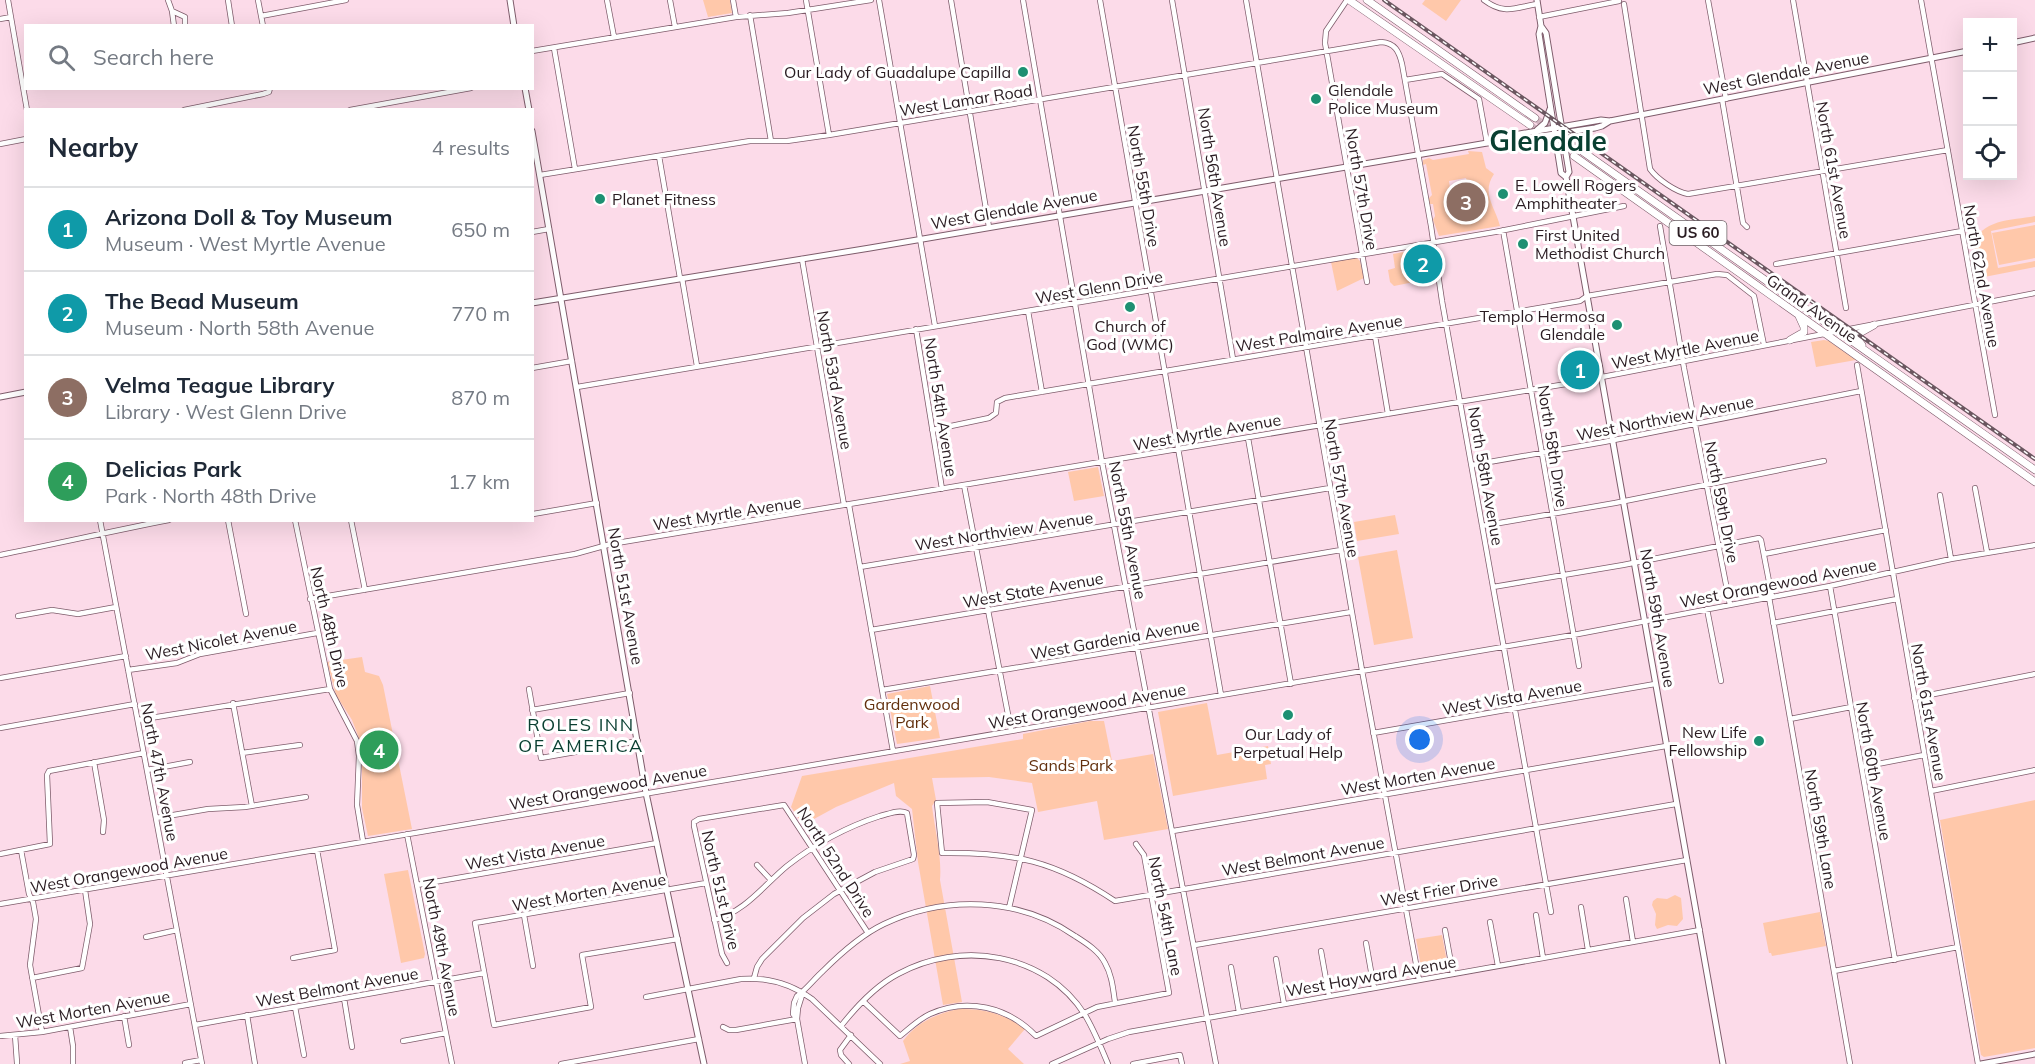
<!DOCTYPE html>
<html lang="en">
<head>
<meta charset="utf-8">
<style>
  :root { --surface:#fff; --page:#f6f6f7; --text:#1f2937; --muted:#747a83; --line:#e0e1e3; --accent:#1d9072 }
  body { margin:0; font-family:Mulish,sans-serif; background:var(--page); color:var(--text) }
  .controls { position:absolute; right:18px; top:18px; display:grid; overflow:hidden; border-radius:0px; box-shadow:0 6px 24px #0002 }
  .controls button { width:54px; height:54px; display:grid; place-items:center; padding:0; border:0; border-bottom:2px solid var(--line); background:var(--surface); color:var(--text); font:30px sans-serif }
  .you { position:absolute; left:1420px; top:740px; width:21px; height:21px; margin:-15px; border:4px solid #fff; border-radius:50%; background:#1a73e8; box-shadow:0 0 0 9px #1a73e833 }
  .badge { display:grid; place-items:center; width:39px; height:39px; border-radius:50%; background:var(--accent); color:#fff; font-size:20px; font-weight:700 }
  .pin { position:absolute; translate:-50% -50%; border:3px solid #fff; box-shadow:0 2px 6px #0006 }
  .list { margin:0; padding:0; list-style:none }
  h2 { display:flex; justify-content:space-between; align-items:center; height:78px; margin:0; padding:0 24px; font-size:26px }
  h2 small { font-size:20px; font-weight:400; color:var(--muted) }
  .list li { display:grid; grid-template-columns:39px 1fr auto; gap:18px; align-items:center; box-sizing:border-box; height:84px; padding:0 24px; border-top:2px solid var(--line) }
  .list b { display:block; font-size:22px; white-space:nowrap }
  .list p { margin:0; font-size:20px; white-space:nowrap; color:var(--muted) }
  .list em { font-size:20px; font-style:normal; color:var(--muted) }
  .icon { flex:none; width:33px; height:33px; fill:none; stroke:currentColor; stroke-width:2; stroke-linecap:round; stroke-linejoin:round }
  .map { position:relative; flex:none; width:2035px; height:1064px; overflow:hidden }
  .search { position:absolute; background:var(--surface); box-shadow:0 6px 24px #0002; left:24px; top:24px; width:510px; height:66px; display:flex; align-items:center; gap:15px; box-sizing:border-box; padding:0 21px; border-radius:0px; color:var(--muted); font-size:22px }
  .panel { position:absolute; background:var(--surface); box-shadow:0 6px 24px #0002; left:24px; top:108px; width:510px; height:414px; border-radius:0px }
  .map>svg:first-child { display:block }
</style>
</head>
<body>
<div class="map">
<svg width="2035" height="1064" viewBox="0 0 2035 1064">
  <rect width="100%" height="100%" fill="#fcdbe9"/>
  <path fill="#ffc8aa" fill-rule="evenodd" d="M703,0H730L732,13L708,17Z
    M1425,0H1461L1446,21L1422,4Z
    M1468,151L1482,152L1486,168L1494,174C1481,193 1495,207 1500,226L1439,236L1433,220L1435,216L1433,204H1429V198L1432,195L1426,164L1423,165V160L1429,158L1433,160L1469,154ZM1466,178L1469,191H1473L1476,208L1472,209V213L1459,215L1455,195H1451L1449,181Z
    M2035,216V222L1991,231L1998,268L2035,261V267L1979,278L1978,272L1987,270C1979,264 1974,256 1975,246C1977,219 2015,220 2035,216Z
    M2035,225V258L1999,265L1992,233Z
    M1414,250L1419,281L1394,286L1390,282L1388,270L1395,268L1393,254Z
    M1356,257L1360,261L1364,278L1337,291L1331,262Z
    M1824,340L1829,341L1856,360L1816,367L1811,342Z
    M1098,467L1104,496L1074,501L1068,472Z
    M1395,515L1399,534L1357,541L1354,522Z
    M1397,550L1413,638L1374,645L1358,557Z
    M362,657L365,672L379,676L383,685L412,829L368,836L362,808V746L352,720L336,695L327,662Z
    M930,686L940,738L897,744L887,694Z
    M1207,703L1217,755L1268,746L1271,764L1265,765L1267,779L1173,796L1158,712Z
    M1090,721H1104L1112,761L1153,754L1168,829L1104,840L1097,801L1038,812L1032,783L989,777L932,778L936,800L932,806C935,831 942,856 940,880L962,1002L943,1005L918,862L912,809L896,796L894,783L836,807L803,825L791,807L802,776L1023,739V734Z
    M2035,800V1048L1984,1057L1981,1055L1940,820Z
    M408,870L425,954L424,958L401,963L384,874Z
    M1675,895L1681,898L1683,919L1677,926L1668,925L1657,929L1655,925L1656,914L1652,905L1653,901L1657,898L1667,899Z
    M1820,912L1826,946L1772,956L1771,953H1769L1763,923Z
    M1442,935L1448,967L1422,972L1416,939Z
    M958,1009C984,1008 1005,1014 1025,1029L1008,1049L1024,1064H900L910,1061L903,1041C917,1022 936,1014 958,1009Z"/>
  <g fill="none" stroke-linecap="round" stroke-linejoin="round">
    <path stroke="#d2b5c1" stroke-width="7" stroke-dasharray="7 3.5" stroke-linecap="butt" d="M1535,118L1579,149
      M1530,125L1574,156"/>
    <g stroke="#7e5c6b" stroke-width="6">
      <path id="minor" d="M8,0L27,110
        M168,0L172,11
        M228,0L232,26
        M258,0L263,26
        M607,0L614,37
        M670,0L675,27
        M733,0L736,17
        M806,0L829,135
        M879,0L935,326
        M951,0L989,227
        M1023,0L1102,462L1216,1064
        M1100,0L1221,695
        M1172,0L1233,359
        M1246,0L1363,676L1419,980
        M1347,0L1326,31L1325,43L1367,282
        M1484,0C1504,15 1514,8 1537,4
        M1708,0L1726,99
        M1793,0L1846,308
        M1921,0L1995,415
        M1624,4L1650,169C1657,179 1676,192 1688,194L1948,150
        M750,15L771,141
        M261,16L346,0
        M1539,17L1619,1
        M0,19L11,17
        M174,26L172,11L185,17V26
        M554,48L575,169
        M532,51L736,17L788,13L871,0
        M1405,80L1442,74L1479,99L1487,143
        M1722,99L1743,223L1747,227
        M184,110L263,94L269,92L270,88
        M350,110L471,88
        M0,144L26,139
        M659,156L680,278
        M540,175L750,141H787L829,135L1381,42C1395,43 1399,51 1402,64L1431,226L1442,301L1551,912
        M1660,226L1684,368L1730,605
        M1503,230L1579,666
        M532,232L549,229
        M802,259L844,505
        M1776,264L1962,231
        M682,278L697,366
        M1028,311L1042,392
        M916,329L942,489
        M1375,336L1388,414
        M1857,365L1978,1064
        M532,368L572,361
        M577,387L1495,232L1624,206
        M932,430L989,418L996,413L997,402L1005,398L1580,301L1587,296L1717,274L1727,275L1754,296L1764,345
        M1248,438L1291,684
        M1472,465L1604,442L1861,391
        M964,485L1011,730
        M1975,488L1987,552
        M1940,495L1951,559
        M849,505L893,751
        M533,514L597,503
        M100,520L202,1064
        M228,520L246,614
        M295,520L330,689L357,741L359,756L357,805L363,841
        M351,520L365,590
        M1482,526L1615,503L1824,461
        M1764,554L1886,530
        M0,555C56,544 112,531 169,520
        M860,567L1330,488
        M1830,586L1895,960
        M1493,587L1623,565L1759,538L1761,540L1772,597
        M1769,597L1850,1064
        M310,599L575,554L611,544L1566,384L2035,293
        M1707,609L1721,681
        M18,616L52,610L78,614L116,607
        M1773,623L1897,599
        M871,630L1341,550
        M128,670L177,663L200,654L317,633
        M0,678L126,656
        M529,689L541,758L638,741
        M882,690L1351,612
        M1914,698L2035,674
        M233,703L252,806
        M532,710L630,693
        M1790,719L1851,707
        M138,720L330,689
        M0,728L135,704
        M1373,733L1655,684
        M242,753L300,745
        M94,762L104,820L103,832
        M1862,767L1924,755
        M147,770L190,762
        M1931,791L2035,770
        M156,818L208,809L245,807L306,797
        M1173,831L1666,746
        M407,834L452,1064
        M21,850L29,894L33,902L36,919L30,965L42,1032
        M0,854L50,844L47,775L49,771L144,753
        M757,865L771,880
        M417,885L657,843
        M1626,899L1633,942
        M0,904L1573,635L1830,586L1951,559L2035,545
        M1581,907L1588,950
        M1009,908L1032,810L987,802L937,803L942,853C1014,852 1055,861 1115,901L1676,804
        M524,915L533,966
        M1536,915L1543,958
        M714,920C745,912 764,885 787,866C815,844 846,827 880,816C889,814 899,809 907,813L914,855L913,859L875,872L834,894L803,918L762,959L757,967L754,978
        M1490,922L1498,966
        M1445,930L1453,974
        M146,937L177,930
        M678,939L582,955L591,1007L494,1025L475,923L706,883
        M1366,943L1374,988
        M1195,945L1687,860
        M1321,951L1329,996
        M293,958L335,950L317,850
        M1276,959L1284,1004
        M727,963L722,954L694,826V822L699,819L784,805L868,933
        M1231,967L1239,1012
        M1834,971L1958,947
        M32,978L82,968L90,924L85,890
        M803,992L798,1008L797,1019L805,1064
        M646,997L741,979C767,977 791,984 812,999L880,1064
        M344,998L352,1047
        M130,1000L133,1015
        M864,1002L900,1036C910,1028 919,1019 930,1014C967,997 1008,1007 1036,1036L1097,1007L1169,993L1144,855L1136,844
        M295,1007L304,1055
        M247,1015L255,1064
        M124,1016L129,1045
        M797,1019L793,1014L794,1003L797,996C807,989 814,979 823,971C841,953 861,935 884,924C945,895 1019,897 1075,936C1086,943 1099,951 1105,963C1112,975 1113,989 1115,1002
        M195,1025L484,973
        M841,1026C856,1007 877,985 898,974C960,940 1045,952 1085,1015C1094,1030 1101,1047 1108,1064
        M70,1027L73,1046V1064
        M723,1027L729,1030H736L797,1019
        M15,1035L17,1063
        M0,1036L42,1032L191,1004
        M403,1041L446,1033
        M185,1063L201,1060
        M561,1064L699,1039
        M849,1064L841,1055L840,1050L851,1035
        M1052,1064L1108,1039L1129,1032L1700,930
        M1133,1064L1180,1055L1182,1064"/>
    </g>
    <g stroke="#7e5c6b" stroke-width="7">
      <path id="major" d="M510,0L514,26
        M1537,0L1541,26L1539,34L1561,173L1566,177L1723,1064
        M1541,26L1546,33L1569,172L1566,177
        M2012,43L2035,38
        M525,88L529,110
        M1537,130L1545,123L1550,109
        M532,131L646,793L704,1064
        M1501,140L1508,136L1601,120L1610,121L1968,51
        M532,303L870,248L1499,141H1508L1595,128L1602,126L1610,121
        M0,397L26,392
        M1981,1064L2035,1054"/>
    </g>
    <g stroke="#7e5c6b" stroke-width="8">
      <path id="highway" d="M1349,0L1530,125
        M1367,0L1535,118
        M1579,149L2035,470
        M1574,156L2035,482
        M1790,340L1804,332V327L1799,316
        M1862,345L1859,341L1858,334L1874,325"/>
    </g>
    <use href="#minor" stroke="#fff" stroke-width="4.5"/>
    <use href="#major" stroke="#fff" stroke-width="5"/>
    <use href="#highway" stroke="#fff" stroke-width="7"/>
    <g stroke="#6b5760" stroke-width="4">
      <path id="rail" d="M1384,0L2035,459"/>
    </g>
    <use href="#rail" stroke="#fff" stroke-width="1.5" stroke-dasharray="4.5" stroke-linecap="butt"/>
  </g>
  <g fill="#1d9072" stroke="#fff" stroke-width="2">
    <circle cx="1023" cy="72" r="6"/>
    <circle cx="1316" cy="99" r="6"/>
    <circle cx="1503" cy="194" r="6"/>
    <circle cx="600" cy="199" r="6"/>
    <circle cx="1523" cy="244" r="6"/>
    <circle cx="1130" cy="307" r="6"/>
    <circle cx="1617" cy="325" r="6"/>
    <circle cx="1288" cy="715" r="6"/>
    <circle cx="1759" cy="741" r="6"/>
  </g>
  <g text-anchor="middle" stroke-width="6" stroke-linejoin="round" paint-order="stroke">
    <rect fill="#fff" stroke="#6a6064" stroke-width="1.5" x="1669.5" y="221" width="57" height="24" rx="4.5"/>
    <g font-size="15" font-weight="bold" fill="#2a1c22">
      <text x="1698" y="238">US 60</text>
    </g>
    <g font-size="16" fill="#2a1c22" stroke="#fff" text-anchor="start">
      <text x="1011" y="78" text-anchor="end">Our Lady of Guadalupe Capilla</text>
      <text x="1328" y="96">Glendale<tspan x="1328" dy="18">Police Museum</tspan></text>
      <text x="1515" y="191">E. Lowell Rogers<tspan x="1515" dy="18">Amphitheater</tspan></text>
      <text x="612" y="205">Planet Fitness</text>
      <text x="1535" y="241">First United<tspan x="1535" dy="18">Methodist Church</tspan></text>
      <text x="1605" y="322" text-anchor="end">Templo Hermosa<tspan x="1605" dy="18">Glendale</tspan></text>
      <text x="1130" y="332" text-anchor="middle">Church of<tspan x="1130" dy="18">God (WMC)</tspan></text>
      <text x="1747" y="738" text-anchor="end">New Life<tspan x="1747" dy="18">Fellowship</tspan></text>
      <text x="1288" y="740" text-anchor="middle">Our Lady of<tspan x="1288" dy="18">Perpetual Help</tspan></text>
    </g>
    <g font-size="16" fill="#2a1c22" stroke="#fff">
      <text transform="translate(1786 73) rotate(-11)" y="6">West Glendale Avenue</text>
      <text transform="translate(966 100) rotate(-9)" y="6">West Lamar Road</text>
      <text transform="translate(1834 170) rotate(80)" y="6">North 61st Avenue</text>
      <text transform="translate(1215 177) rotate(81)" y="6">North 56th Avenue</text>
      <text transform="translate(1144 186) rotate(80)" y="6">North 55th Drive</text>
      <text transform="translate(1362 189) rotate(80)" y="6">North 57th Drive</text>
      <text transform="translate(1014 209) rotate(-10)" y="6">West Glendale Avenue</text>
      <text transform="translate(1982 276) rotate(80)" y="6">North 62nd Avenue</text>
      <text transform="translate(1099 287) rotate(-10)" y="6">West Glenn Drive</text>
      <text transform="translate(1812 308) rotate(35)" y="6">Grand Avenue</text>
      <text transform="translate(1319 333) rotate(-9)" y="6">West Palmaire Avenue</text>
      <text transform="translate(1685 349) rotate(-11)" y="6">West Myrtle Avenue</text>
      <text transform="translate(835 380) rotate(80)" y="6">North 53rd Avenue</text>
      <text transform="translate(941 407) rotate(81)" y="6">North 54th Avenue</text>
      <text transform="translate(1665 418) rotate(-11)" y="6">West Northview Avenue</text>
      <text transform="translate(1207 432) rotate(-10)" y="6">West Myrtle Avenue</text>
      <text transform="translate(1553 446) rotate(81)" y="6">North 58th Drive</text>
      <text transform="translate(1486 476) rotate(80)" y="6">North 58th Avenue</text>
      <text transform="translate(1342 488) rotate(80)" y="6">North 57th Avenue</text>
      <text transform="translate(1722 502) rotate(79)" y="6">North 59th Drive</text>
      <text transform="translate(727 513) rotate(-9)" y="6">West Myrtle Avenue</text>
      <text transform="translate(1128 530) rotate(79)" y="6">North 55th Avenue</text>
      <text transform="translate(1004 531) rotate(-9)" y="6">West Northview Avenue</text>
      <text transform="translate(1778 583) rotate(-11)" y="6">West Orangewood Avenue</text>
      <text transform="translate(1033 590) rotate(-10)" y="6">West State Avenue</text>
      <text transform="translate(626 596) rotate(80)" y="6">North 51st Avenue</text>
      <text transform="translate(1658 618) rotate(80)" y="6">North 59th Avenue</text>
      <text transform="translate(330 627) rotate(77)" y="6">North 48th Drive</text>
      <text transform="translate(1115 639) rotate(-10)" y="6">West Gardenia Avenue</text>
      <text transform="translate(221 640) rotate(-11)" y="6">West Nicolet Avenue</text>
      <text transform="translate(1512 697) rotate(-10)" y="6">West Vista Avenue</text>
      <text transform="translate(1087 706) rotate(-10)" y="6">West Orangewood Avenue</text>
      <text transform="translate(1929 712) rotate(80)" y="6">North 61st Avenue</text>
      <text transform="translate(1874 771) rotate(80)" y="6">North 60th Avenue</text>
      <text transform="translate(160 772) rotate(79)" y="6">North 47th Avenue</text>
      <text transform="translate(1418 776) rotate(-10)" y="6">West Morten Avenue</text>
      <text transform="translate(608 787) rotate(-10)" y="6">West Orangewood Avenue</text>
      <text transform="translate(1821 829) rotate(80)" y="6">North 59th Lane</text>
      <text transform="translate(535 852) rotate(-10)" y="6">West Vista Avenue</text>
      <text transform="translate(1303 856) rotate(-10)" y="6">West Belmont Avenue</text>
      <text transform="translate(836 862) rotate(57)" y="6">North 52nd Drive</text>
      <text transform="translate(129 870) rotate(-10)" y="6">West Orangewood Avenue</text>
      <text transform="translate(721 890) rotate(77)" y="6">North 51st Drive</text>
      <text transform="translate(1439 890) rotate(-10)" y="6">West Frier Drive</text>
      <text transform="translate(589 892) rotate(-10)" y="6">West Morten Avenue</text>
      <text transform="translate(1166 916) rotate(79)" y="6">North 54th Lane</text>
      <text transform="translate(442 947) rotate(79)" y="6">North 49th Avenue</text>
      <text transform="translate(1371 976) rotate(-10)" y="6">West Hayward Avenue</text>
      <text transform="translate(337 987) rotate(-10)" y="6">West Belmont Avenue</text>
      <text transform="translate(93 1009) rotate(-10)" y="6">West Morten Avenue</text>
    </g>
    <g font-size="16" fill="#622f0c" stroke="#fff">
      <text x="912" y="710">Gardenwood<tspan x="912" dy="18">Park</tspan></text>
      <text x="1071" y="771">Sands Park</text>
    </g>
    <g font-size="18" letter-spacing="1.5" fill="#093f31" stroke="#fff">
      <text x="581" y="731">ROLES INN<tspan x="581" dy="21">OF AMERICA</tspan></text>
    </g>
    <g font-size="28" font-weight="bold" fill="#093f31" stroke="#fff">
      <text x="1548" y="151">Glendale</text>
    </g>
  </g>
</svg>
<div class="controls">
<button>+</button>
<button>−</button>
<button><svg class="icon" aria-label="locate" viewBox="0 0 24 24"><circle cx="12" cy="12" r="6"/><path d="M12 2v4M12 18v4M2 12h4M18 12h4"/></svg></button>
</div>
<div class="you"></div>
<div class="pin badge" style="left:1580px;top:370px;background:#0f9aa8">1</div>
<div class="pin badge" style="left:1423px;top:264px;background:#0f9aa8">2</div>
<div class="pin badge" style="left:1466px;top:202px;background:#8d6e63">3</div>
<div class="pin badge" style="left:379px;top:750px;background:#2e9e5b">4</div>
<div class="search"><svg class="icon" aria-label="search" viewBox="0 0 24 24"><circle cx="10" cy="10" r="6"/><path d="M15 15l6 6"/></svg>Search here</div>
<section class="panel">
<h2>Nearby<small>4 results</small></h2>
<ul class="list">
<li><span class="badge" style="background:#0f9aa8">1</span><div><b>Arizona Doll &amp; Toy Museum</b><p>Museum · West Myrtle Avenue</p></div><em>650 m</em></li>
<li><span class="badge" style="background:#0f9aa8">2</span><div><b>The Bead Museum</b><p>Museum · North 58th Avenue</p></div><em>770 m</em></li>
<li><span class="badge" style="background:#8d6e63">3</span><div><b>Velma Teague Library</b><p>Library · West Glenn Drive</p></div><em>870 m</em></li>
<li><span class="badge" style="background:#2e9e5b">4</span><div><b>Delicias Park</b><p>Park · North 48th Drive</p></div><em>1.7 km</em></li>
</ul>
</section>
</div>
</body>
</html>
